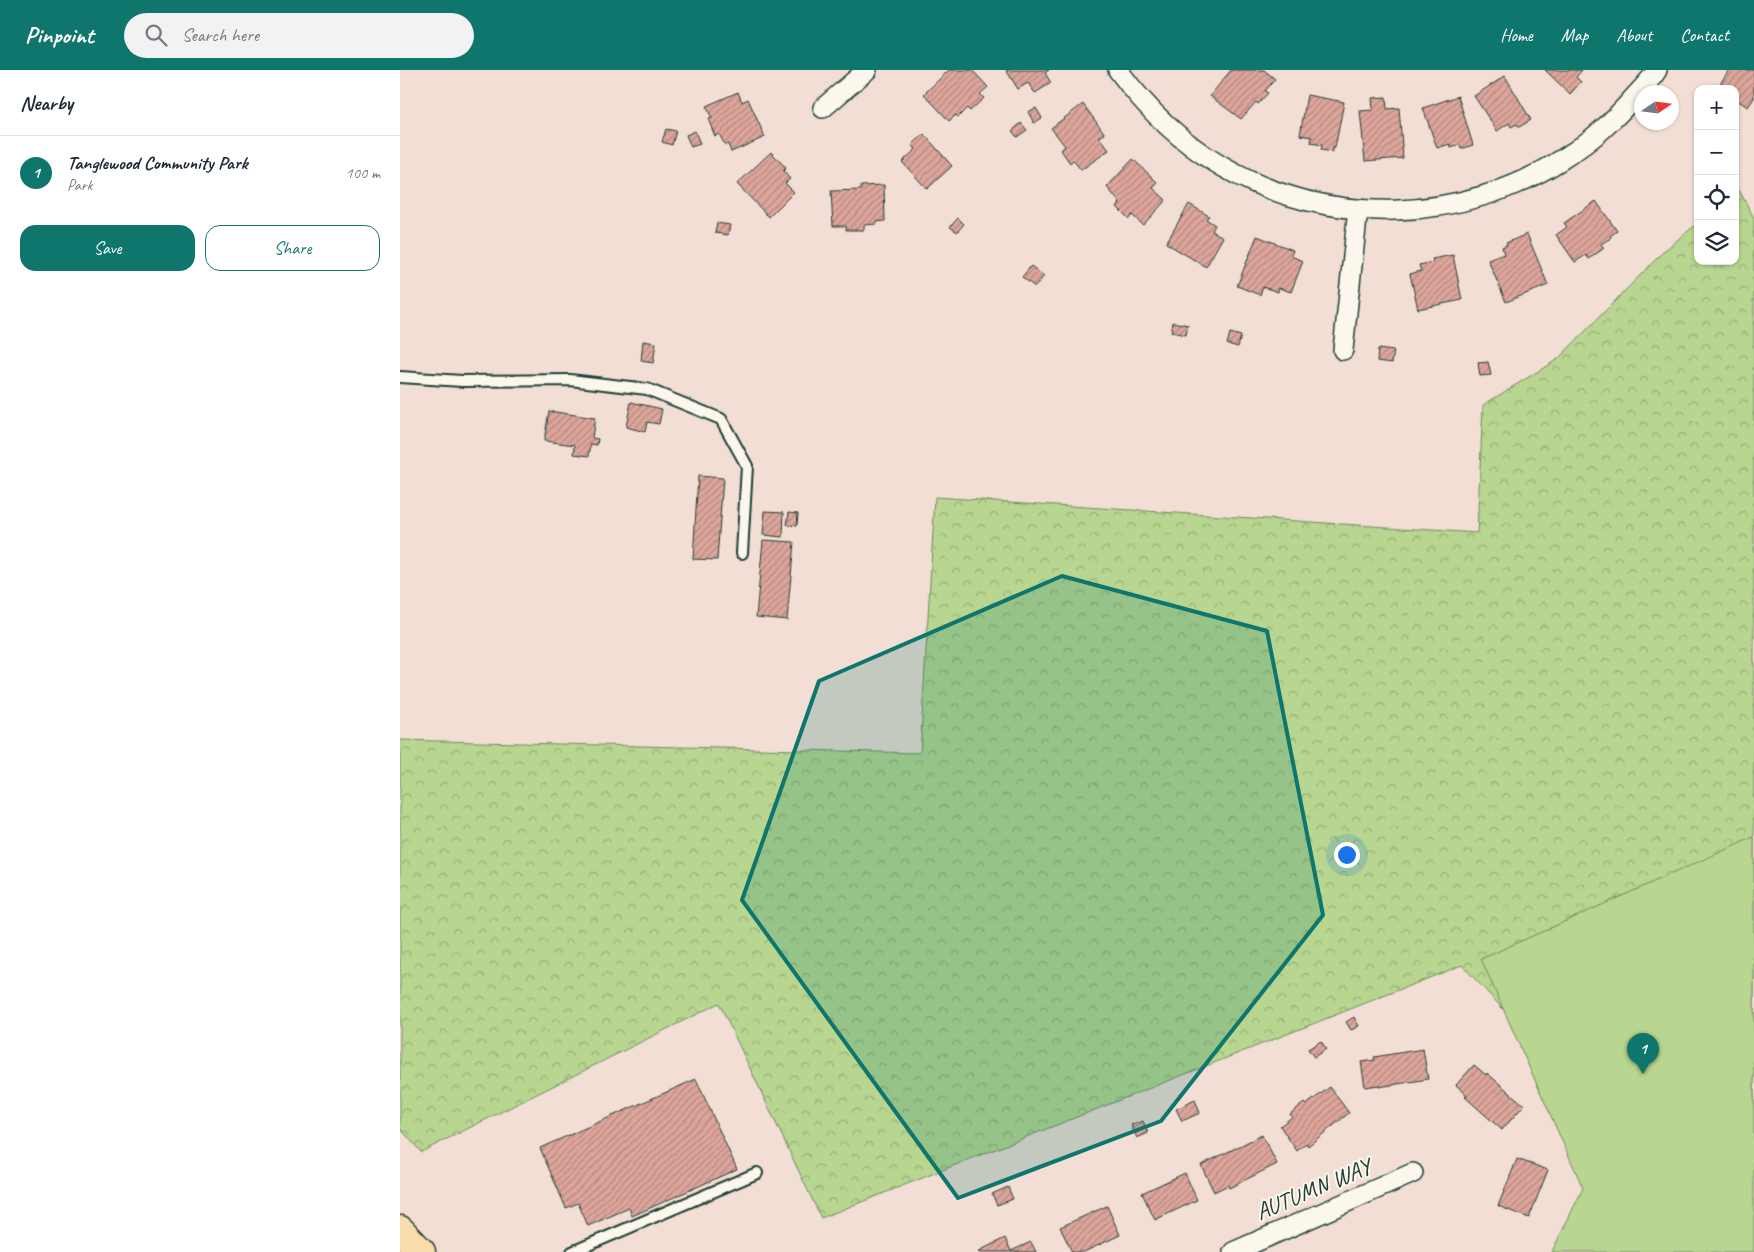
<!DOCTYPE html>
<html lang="en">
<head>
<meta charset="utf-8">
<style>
  :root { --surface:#fff; --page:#f2f2f3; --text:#1f2937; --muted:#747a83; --line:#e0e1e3; --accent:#0f766e }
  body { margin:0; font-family:Caveat,sans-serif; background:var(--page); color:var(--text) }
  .controls { position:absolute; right:15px; top:15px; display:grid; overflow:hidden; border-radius:10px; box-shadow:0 1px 4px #0004 }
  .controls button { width:45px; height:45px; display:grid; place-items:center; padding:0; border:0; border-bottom:1px solid var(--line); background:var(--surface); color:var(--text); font:25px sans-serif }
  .compass { position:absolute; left:1234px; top:15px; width:45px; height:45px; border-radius:50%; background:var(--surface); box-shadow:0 1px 4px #0004; rotate:77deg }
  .you { position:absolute; left:946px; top:784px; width:18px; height:18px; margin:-12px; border:4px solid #fff; border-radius:50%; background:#1a73e8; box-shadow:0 0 0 8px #1a73e833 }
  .badge { display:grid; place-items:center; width:32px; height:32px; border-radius:50%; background:var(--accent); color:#fff; font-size:16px; font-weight:700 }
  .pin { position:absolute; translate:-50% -41px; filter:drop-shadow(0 1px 2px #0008) }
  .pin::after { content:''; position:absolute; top:26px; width:18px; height:15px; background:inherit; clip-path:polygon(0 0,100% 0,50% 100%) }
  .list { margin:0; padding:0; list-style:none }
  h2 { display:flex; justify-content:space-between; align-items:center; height:65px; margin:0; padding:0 20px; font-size:21px }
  h2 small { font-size:16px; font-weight:400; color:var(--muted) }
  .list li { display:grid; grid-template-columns:32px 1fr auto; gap:15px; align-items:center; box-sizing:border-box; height:75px; padding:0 20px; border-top:1px solid var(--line) }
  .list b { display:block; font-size:19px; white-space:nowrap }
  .list p { margin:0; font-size:16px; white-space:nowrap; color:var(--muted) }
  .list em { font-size:16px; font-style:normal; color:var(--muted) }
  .actions { display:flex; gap:10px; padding:15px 20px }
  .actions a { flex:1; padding:11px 0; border:1px solid var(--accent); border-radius:15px; text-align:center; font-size:18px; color:var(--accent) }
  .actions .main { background:var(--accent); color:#fff }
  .icon { flex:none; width:28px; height:28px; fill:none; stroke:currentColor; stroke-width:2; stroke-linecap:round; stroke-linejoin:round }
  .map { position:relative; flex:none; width:1354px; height:1182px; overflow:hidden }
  header { display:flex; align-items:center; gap:30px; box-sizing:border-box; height:70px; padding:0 25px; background:var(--accent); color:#fff }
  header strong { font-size:24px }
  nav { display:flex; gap:28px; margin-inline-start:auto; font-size:18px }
  .search { width:350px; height:45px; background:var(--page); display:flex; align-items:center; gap:12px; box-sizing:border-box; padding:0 18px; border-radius:28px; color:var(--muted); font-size:19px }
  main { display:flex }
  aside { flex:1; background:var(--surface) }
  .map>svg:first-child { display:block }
</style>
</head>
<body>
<header>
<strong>Pinpoint</strong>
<div class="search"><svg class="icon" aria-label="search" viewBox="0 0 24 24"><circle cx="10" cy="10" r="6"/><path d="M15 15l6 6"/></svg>Search here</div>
<nav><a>Home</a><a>Map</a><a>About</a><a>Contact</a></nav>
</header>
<main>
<aside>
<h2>Nearby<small></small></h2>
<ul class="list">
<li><span class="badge">1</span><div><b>Tanglewood Community Park</b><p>Park</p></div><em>100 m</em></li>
</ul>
<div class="actions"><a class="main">Save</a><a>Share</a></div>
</aside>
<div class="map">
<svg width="1354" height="1182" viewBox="0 0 1354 1182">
  <defs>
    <pattern id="forest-crowns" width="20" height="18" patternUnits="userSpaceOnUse" patternTransform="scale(1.25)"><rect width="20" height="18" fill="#b8d68f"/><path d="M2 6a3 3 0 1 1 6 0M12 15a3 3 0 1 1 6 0" fill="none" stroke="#95af76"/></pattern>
    <pattern id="building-hatch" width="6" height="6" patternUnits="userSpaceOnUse" patternTransform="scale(1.25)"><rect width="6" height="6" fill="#dea59b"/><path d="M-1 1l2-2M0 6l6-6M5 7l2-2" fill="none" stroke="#b3887f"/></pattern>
  </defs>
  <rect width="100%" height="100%" fill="#f2ded4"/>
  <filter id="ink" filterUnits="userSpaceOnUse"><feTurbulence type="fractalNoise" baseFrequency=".02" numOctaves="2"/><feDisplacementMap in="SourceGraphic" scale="10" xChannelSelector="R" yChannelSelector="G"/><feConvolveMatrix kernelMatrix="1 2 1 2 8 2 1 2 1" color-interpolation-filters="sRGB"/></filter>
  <g filter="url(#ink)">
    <path fill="url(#forest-crowns)" stroke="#6c8a62" d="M1339,120L1354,148V1038L1183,1025L1062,895L421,1148L319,933L21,1082L0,1058V670L520,683L535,427L1077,463L1083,335L1158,289L1265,180L1298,153V191H1335V123Z"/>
    <path fill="#b8d68f" stroke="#6c8a62" d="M1354,767V1182H1152L1183,1118L1081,889Z"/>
    <path fill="url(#building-hatch)" stroke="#1f3d34" d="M549,0H572L588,17L580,24L584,28L570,41L567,38L558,47L556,45L549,51L524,24Z
      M606,0H649L645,3L651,13L635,23L628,13L618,19Z
      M831,0H864L875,9L865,21L868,23L858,34L856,32L841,49L810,26Z
      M1145,0H1182L1176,7L1181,12L1170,24Z
      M1329,0H1354V28L1348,37L1335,29V19H1321L1318,17Z
      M1105,6L1131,50L1119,57L1117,54L1111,57L1109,53L1097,61L1074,26Z
      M338,22L342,32L348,29L365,67L331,82L328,74L325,75L319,64L315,66L308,49L312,48L306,36Z
      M907,25L944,32L935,78L933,77L932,82L921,80L922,75L911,73L912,67L900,65Z
      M1058,26L1073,75L1061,79L1060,75L1051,78L1050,74L1037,78L1023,38Z
      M986,27L987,39L999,38L1003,88L965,91L960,41L973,40L972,28Z
      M683,34L705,64L699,67L709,80L681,100L673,90L670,93L661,80L665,76L651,58Z
      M636,38L642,48L634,53L628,42Z
      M621,53L627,60L617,67L612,61Z
      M266,59L276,61L272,75L262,72Z
      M295,61L300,74L291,77L286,65Z
      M524,64L552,96L527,119L502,92L516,79L512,75Z
      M371,82L386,98L383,101L390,109L385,113L394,122L369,147L337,114Z
      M733,89L758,113L753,118L766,130L743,155L732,145L729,149L717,137L720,133L707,117Z
      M484,115L485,151L476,152V154L464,155V160H446V156H433L431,121L461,120V116Z
      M1196,131L1217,161L1210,166L1211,168L1201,174L1204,178L1189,189L1186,185L1175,192L1156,165L1167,157L1164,153Z
      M789,134L809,146L806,149L815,155L812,161L823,167L806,197L766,173Z
      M558,148L564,154L557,162L550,157Z
      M317,153L330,155L328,165L315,163Z
      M1127,164L1148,215L1106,232L1088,190L1104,184L1102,177L1107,175L1106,173Z
      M857,166L893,180L891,186L903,191L891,222L879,218L878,222L863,217L860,225L837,216Z
      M1053,185L1062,230L1018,239L1010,204L1021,201L1019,195L1033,192L1032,189Z
      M631,196L644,206L635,217L622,207Z
      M773,252L788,255L786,265L771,262Z
      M830,263L841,266L838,277L827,274Z
      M243,271L256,273L253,293L241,291Z
      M978,279L994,281L992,293L977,291Z
      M1088,292L1091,305L1080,306L1078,293Z
      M231,332L262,339L259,354L247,352L245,362L226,357Z
      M149,341L195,348L192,368L198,369L197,375L191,374L189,386L174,384L175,375L144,371Z
      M298,406L323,408L317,490L293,489Z
      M365,441L384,442L383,467L363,465Z
      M389,442L398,443L397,456L387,455Z
      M363,470L394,472L387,550L356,547Z
      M954,947L959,956L951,960L946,952Z
      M921,971L926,979L914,987L908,979Z
      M1023,979L1028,1009L979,1017V1015L965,1017L961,992L975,990L974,987Z
      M1074,995L1086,1005L1087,1003L1124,1035L1102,1060L1065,1027L1067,1025L1056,1015Z
      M296,1009L337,1099L232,1146L229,1138L188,1156L178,1133L166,1138L140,1078Z
      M930,1017L949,1043L908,1076L907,1073L897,1081L880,1056L892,1047L890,1044L904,1033L906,1035Z
      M795,1030L800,1043L782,1051L776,1039Z
      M743,1051L748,1063L737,1068L731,1055Z
      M862,1065L877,1094L829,1118L828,1115L814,1122L801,1095Z
      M1117,1089L1148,1100L1129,1148L1098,1136Z
      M785,1103L797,1130L755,1150L742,1123Z
      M608,1117L613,1129L597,1135L592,1124Z
      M707,1136L720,1165L684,1182H672L660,1157Z
      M605,1168L611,1181L631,1172L636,1182H579V1181Z"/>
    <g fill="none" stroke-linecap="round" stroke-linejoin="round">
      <g stroke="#1f3d34" stroke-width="14">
        <path id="service" d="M0,307L62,311L170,310L247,319L321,349L347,396L342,483
          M172,1182L357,1103"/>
      </g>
      <g stroke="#1f3d34" stroke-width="22">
        <path id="minor" d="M718,0C746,38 781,73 823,97C928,158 1063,154 1164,88C1193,70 1213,51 1235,26C1242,18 1251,10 1257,0
          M423,38L467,0
          M943,280L958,139
          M833,1182L1013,1103"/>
      </g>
      <g stroke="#1f3d34" stroke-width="31">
        <path id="primary" d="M0,1160L21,1182"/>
      </g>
      <use href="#service" stroke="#fbf7ec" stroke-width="10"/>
      <use href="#minor" stroke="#fbf7ec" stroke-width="19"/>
      <use href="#primary" stroke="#f9ddab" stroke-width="28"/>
    </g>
  </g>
  <path fill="#0f766e" fill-opacity="0.2" stroke="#0f766e" stroke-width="4" stroke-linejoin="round" d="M662,506L867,561L923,845L761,1051L558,1128L342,830L419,611Z"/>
  <g text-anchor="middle" stroke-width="4" stroke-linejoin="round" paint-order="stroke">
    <g font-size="24" fill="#1f3d34" stroke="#fbf7ec">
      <text transform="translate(913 1119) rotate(-23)" y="8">AUTUMN WAY</text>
    </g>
  </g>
</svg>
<div class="controls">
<button>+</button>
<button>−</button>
<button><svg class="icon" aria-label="locate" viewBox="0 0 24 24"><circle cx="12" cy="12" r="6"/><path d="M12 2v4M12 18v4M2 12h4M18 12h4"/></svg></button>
<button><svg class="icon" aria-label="layers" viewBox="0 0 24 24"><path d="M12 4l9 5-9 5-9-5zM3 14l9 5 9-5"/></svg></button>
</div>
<svg class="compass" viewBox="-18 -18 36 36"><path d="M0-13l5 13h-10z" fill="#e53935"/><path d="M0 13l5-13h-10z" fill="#747a83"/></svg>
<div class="you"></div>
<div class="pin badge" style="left:1243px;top:1004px">1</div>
</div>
</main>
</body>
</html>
